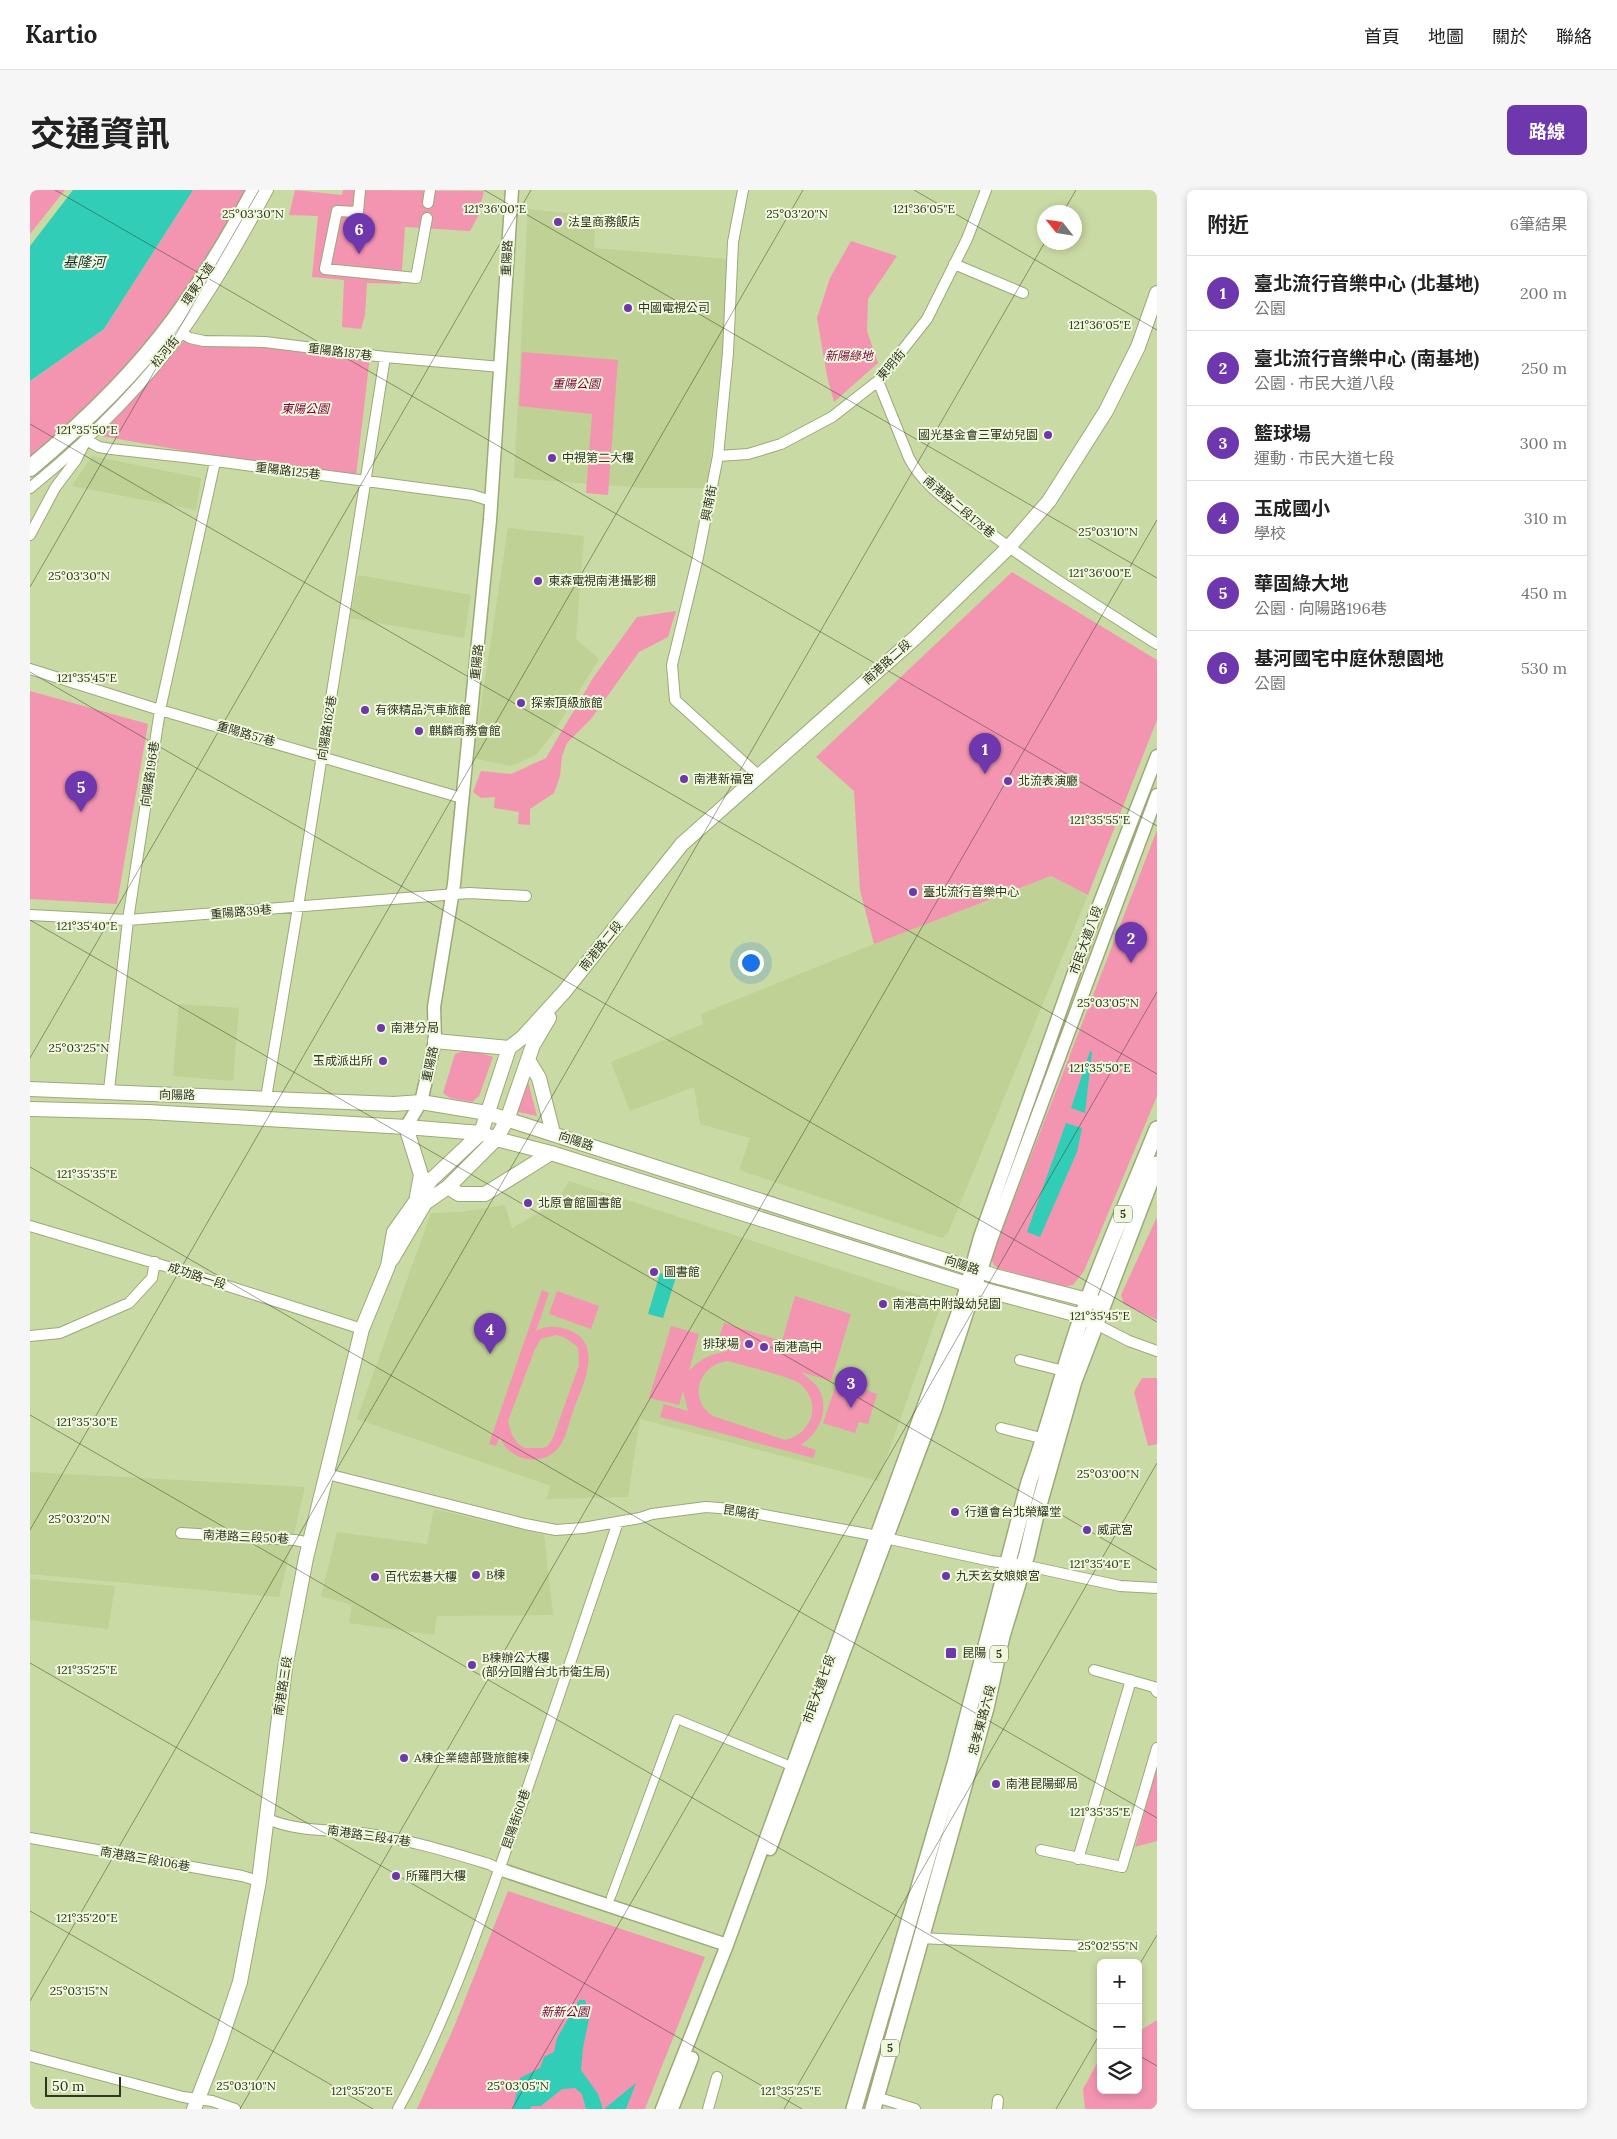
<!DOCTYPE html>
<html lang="zh-TW">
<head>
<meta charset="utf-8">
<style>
  :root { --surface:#fff; --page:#f6f6f6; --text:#222; --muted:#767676; --line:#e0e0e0; --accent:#6f37ae }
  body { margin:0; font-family:Lora,"Noto Sans TC",serif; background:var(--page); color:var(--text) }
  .controls { position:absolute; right:15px; bottom:15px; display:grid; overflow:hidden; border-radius:8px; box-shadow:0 2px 8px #0003 }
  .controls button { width:45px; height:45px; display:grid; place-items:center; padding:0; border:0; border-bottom:1px solid var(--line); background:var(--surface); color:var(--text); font:25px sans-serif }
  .compass { position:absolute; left:1007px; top:15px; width:45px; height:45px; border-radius:50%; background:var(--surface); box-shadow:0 2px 8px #0003; rotate:300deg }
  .scale { position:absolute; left:15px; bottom:12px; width:76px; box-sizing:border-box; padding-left:5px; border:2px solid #303620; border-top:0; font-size:14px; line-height:18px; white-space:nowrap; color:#303620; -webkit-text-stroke:4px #eff7dc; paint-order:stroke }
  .you { position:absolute; left:720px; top:772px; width:18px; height:18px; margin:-12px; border:4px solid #fff; border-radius:50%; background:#1a73e8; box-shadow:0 0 0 8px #1a73e833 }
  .badge { display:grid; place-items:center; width:32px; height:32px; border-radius:50%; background:var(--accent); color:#fff; font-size:16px; font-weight:700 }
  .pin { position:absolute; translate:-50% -41px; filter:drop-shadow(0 1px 2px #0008) }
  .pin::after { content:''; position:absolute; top:26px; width:18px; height:15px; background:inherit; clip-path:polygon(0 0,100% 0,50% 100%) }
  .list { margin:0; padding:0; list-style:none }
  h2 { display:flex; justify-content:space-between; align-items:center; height:65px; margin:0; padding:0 20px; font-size:21px }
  h2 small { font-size:16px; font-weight:400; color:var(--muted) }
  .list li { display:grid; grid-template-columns:32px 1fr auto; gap:15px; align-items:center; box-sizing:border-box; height:75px; padding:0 20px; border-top:1px solid var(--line) }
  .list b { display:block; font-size:19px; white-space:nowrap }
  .list p { margin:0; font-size:16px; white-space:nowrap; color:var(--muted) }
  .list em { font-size:16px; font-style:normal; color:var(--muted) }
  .icon { flex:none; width:28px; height:28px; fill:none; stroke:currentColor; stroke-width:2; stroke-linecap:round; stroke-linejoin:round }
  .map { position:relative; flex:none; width:1127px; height:1919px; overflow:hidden; border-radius:8px }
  header { display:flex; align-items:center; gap:30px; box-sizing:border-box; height:70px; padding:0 25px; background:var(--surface); border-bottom:1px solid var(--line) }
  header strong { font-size:24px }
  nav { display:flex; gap:28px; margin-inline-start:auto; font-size:18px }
  .intro { display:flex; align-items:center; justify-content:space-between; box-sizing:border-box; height:120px; padding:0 30px }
  h1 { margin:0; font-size:35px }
  .button { padding:12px 22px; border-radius:8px; background:var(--accent); color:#fff; font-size:18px; font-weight:700 }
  main { display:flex; gap:30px; padding:0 30px }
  aside { flex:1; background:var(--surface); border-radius:8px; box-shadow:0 2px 8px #0003 }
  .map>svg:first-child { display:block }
</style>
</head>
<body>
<header>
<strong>Kartio</strong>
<nav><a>首頁</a><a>地圖</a><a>關於</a><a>聯絡</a></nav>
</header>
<div class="intro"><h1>交通資訊</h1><a class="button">路線</a></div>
<main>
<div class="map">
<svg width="1127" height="1919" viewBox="0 0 1127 1919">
  <rect width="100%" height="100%" fill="#cadaa4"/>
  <path fill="#bfd194" d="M498,19L566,26L564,58L700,69L693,160L677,298H612L484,288Z
    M62,266L171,288L166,320L42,296Z
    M478,338L554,346L546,449L569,469L523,543L506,565L481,576L443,568Z
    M328,385L441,405L434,448L320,428Z
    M1021,686L1058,705L918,1043L912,1048L709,980L720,948L670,934L664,897L600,921L581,872L673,834L671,824L844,754Z
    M149,814L209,818L203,891L143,886Z
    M539,991L869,1099L897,1107L913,1110L848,1291L610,1229L598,1307L516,1309L521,1296L327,1229L401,1023L431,1022L475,1015L482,1038L525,1014Z
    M0,1282L275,1297L249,1407L0,1384Z
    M404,1319L514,1345L523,1425L407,1426L404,1445L319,1433L322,1415L291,1406L307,1342L397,1354Z
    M0,1389L85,1396L78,1439L0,1430Z"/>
  <path fill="#f395b1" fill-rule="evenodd" d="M0,0H35L0,44Z
    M163,0H221L137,132L69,208L0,270V191L74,139Z
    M265,0L312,5L313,0L454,1L448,26L440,41L375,37L371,94L337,93L335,125L331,139L312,137L314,90L282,87L288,26L259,25Z
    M821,51L867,66L838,109L837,141L848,173L804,212L797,186L787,128L800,88Z
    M154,151L340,166L326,286L178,265L66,245Z
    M492,162L588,170L578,305L556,303L562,224L489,216Z
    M982,382L1127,470V530L1058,705L1021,686L844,754L830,700L824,601L786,567Z
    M646,421L638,447L609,462L561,529L537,553L532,566L530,586L524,603L500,619V635L488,634L489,622L464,618L465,607L451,608L443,602L451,581L481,584L516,568L563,488L607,427Z
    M0,501L118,534L87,714L0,709Z
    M1127,640V906L1054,1081L1043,1095L1033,1097L968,1078L964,1075L961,1069Z
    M439,859L463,867L449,906L442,912L420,908L413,903L425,864Z
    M497,888L507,926L488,922Z
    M1127,1027V1130L1094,1114L1091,1105Z
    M512,1100L519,1103L506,1141C516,1135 529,1136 539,1140C575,1154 552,1197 543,1221C539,1232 537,1245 531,1254C517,1278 479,1273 470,1247L466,1256L459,1254ZM526,1145L534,1147L548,1157L549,1175L523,1248L518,1256L512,1258H495L488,1254L482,1245L478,1231L505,1159L511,1149Z
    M527,1101L569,1116L561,1139L519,1124Z
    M765,1106L821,1124L801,1191L771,1182C777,1187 785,1193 789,1199C800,1220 789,1243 771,1255L786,1260L783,1268L630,1227L634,1214L658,1221L653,1201L649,1215L619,1208L641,1136L669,1144L659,1181C671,1168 681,1164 698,1161L686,1156L694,1133L752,1151ZM698,1171C711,1175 761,1187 769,1193C780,1201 785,1216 781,1228C776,1240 767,1247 755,1250L683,1226C657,1209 669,1174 698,1171Z
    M810,1183L839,1192L836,1200L847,1204L838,1234L829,1232L825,1243L793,1233Z
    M1112,1188H1127V1254L1118,1256L1104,1202Z
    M1127,1575V1651L1105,1657Z
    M478,1701L675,1767L615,1919H387L424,1837Z
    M1127,1830V1919H1055L1053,1899L1071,1866V1900H1108V1842Z"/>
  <path fill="#31cdb7" d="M43,0H163L74,139L0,191V56Z
    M1060,861L1062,862L1055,923L1041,918Z
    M1036,933L1052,938L1047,962L1010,1047L997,1042Z
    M630,1083L646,1087L633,1128L618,1124Z
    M549,1810H555L560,1824L553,1858L551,1880L568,1904L573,1919H556L552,1904L545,1898L532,1899L511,1916H502L500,1919H483L490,1888L510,1878L514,1867L524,1862L527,1848Z
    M606,1893L596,1919H574Z"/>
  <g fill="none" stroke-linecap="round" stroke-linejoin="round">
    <g stroke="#9baa76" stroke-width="10">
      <path id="pedestrian" d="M581,1707L647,1529L761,1576"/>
    </g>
    <g stroke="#9baa76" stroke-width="12">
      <path id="minor" d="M330,0L328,22L307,21L295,79L386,88L397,28
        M713,0L703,52L698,163L688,266L668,367L642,475L645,510L729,586
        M398,13L400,0
        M924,74L993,103
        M151,143L160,148L174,151L235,152L355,167L471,177
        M848,191L879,268C893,295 918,311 941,329C1001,375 1064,414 1127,454
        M688,266L718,264L751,254L802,227L848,191L897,129L937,49L956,0
        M0,298C58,251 114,196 158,134C187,92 214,45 238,0
        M0,345L25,298L46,270L56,250L69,257L81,259L163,268L442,305L461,311
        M0,479L130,520L432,608
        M0,725L98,730L439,703L496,706
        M79,900L98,730L130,520L185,272
        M236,908L268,717L355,167
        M0,1036L145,1079L332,1139
        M1066,1134L1099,1151L1127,1161
        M0,1146L30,1143L99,1113L122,1088L125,1072
        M990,1170L1034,1181
        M971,1238L1015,1249
        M297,1284L495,1334L526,1340L553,1338L610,1328L622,1324L676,1317L702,1319L837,1344L961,1371L993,1375L1090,1396L1127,1398
        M151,1343L265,1350L280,1353
        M1064,1480L1124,1497L1127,1502
        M236,1628C267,1643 305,1639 339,1644C380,1650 419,1662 459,1674L469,1679
        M0,1648L212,1686L229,1691
        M1011,1660L1092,1677L1127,1558
        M1048,1669L1101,1490
        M890,1748L1056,1756
        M0,1866L153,1907L182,1911L205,1919
        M846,1907L885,1919
        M368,1919C419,1827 453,1725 488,1626C521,1528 554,1430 588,1332
        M678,1919L687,1887
        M967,1919L968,1910"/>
    </g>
    <g stroke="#9baa76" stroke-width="15">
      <path id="tertiary" d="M376,937L391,912L405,851L404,817L424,694L460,330L482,0
        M740,1659L905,1220L961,1050L1127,605
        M469,1679L697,1755
        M632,1919L697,1755L851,1333L933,1108L950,1047L1058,743L1127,566
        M642,1919L662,1868"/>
    </g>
    <g stroke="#9baa76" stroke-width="16">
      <path id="secondary" d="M405,851L479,858
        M498,870L509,888L523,943
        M0,899L364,914L391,912L457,923L965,1086L1069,1113
        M0,919L118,922L376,937L451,943L466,949L521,963L959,1101L1052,1126L1062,1132
        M376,937L391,985L387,1006
        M418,997L429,1004H455L521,963
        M362,1069L395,1013L418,997L466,949L477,930L503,855L519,828
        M164,1919L190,1852L210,1792L229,1691L255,1478L276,1368L332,1139L358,1076L364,1042L401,990L451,943L479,858L493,847L534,802L652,654L886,447L978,358L1019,311L1076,221L1108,157L1127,103"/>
    </g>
    <g stroke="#9baa76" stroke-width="18">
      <path id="primary" d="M824,1919L925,1574L999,1292C1019,1238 1032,1183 1051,1129C1073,1065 1102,1002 1127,939
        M843,1919L956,1518L972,1446L997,1364L1005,1329L1044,1191L1127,974"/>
    </g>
    <g stroke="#9baa76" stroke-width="19">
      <path id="trunk" d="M0,278C53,234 104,185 145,129C175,88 201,45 225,0"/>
    </g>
    <use href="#pedestrian" stroke="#fff" stroke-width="8"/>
    <use href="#minor" stroke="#fff" stroke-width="10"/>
    <use href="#tertiary" stroke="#fff" stroke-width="12"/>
    <use href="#secondary" stroke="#fff" stroke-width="14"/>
    <use href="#primary" stroke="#fff" stroke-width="15"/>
    <use href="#trunk" stroke="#fff" stroke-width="16"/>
  </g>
  <path fill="none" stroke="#303620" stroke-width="1" stroke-opacity="0.45" d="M25,0L1127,636M454,0L1127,388M884,0L1127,140M1033,22L1046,0M0,234L1127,884M0,397L229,0M0,482L1127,1132M0,730L1127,1380M0,868L501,0M0,977L1127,1628M0,1225L1071,1844M0,1340L773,0M0,1473L772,1919M0,1721L343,1919M1108,1777L1127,1745M0,1811L1015,52M1108,1865L1127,1876M210,1919L1127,330M482,1919L1127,802M754,1919L1127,1273M1026,1919L1071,1842"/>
  <g fill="#6f37ae" stroke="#eff7dc" stroke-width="2">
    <circle cx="528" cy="32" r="5"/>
    <circle cx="598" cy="118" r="5"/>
    <circle cx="1018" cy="245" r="5"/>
    <circle cx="522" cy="268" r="5"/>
    <circle cx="508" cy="391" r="5"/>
    <circle cx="491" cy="513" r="5"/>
    <circle cx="335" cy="520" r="5"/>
    <circle cx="389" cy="541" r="5"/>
    <circle cx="654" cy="589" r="5"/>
    <circle cx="978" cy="591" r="5"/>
    <circle cx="883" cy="702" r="5"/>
    <circle cx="351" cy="838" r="5"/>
    <circle cx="353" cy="871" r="5"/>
    <circle cx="498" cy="1013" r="5"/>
    <circle cx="624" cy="1082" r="5"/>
    <circle cx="853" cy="1114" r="5"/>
    <circle cx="719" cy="1154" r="5"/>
    <circle cx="734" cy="1157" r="5"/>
    <circle cx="925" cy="1322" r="5"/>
    <circle cx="1057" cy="1340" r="5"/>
    <circle cx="446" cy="1385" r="5"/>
    <circle cx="916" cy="1386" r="5"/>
    <circle cx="345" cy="1387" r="5"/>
    <rect x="915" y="1457" width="12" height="12" rx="2.5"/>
    <circle cx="442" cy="1475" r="5"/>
    <circle cx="374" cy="1568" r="5"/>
    <circle cx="966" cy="1594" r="5"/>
    <circle cx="366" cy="1686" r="5"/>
  </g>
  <g text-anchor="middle" stroke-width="4" stroke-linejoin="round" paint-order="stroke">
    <g fill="#eff7dc" stroke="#697058" stroke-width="1">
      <rect x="1084" y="1015.5" width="18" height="17" rx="4"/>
      <rect x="960" y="1455.5" width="18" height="17" rx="4"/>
      <rect x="851" y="1849.5" width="18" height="17" rx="4"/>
    </g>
    <g font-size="11" font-weight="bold" fill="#303620">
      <text x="1093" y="1028">5</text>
      <text x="969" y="1468">5</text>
      <text x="860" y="1862">5</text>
    </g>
    <g font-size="12" fill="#303620" stroke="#eff7dc" text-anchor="start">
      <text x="538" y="36">法皇商務飯店</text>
      <text x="608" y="122">中國電視公司</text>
      <text x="1008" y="249" text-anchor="end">國光基金會三軍幼兒園</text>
      <text x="532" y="272">中視第二大樓</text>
      <text x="518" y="395">東森電視南港攝影棚</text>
      <text x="501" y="517">探索頂級旅館</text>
      <text x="345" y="524">有徠精品汽車旅館</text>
      <text x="399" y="545">麒麟商務會館</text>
      <text x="664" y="593">南港新福宮</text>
      <text x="988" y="595">北流表演廳</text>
      <text x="893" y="706">臺北流行音樂中心</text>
      <text x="361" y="842">南港分局</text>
      <text x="343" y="875" text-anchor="end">玉成派出所</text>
      <text x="508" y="1017">北原會館圖書館</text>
      <text x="634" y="1086">圖書館</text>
      <text x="863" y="1118">南港高中附設幼兒園</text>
      <text x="709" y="1158" text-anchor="end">排球場</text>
      <text x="744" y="1161">南港高中</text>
      <text x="935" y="1326">行道會台北榮耀堂</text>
      <text x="1067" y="1344">威武宮</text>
      <text x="456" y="1389">B棟</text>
      <text x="926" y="1390">九天玄女娘娘宮</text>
      <text x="355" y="1391">百代宏碁大樓</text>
      <text x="932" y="1467">昆陽</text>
      <text x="452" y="1472">B棟辦公大樓<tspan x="452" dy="14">(部分回贈台北市衛生局)</tspan></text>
      <text x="384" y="1572">A棟企業總部暨旅館棟</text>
      <text x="976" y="1598">南港昆陽郵局</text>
      <text x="376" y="1690">所羅門大樓</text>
    </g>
    <g font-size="12" fill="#303620" stroke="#eff7dc">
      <text transform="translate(477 68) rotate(-87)" y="4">重陽路</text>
      <text transform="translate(168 94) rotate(-56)" y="4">環東大道</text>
      <text transform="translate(135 162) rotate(-51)" y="4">松河街</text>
      <text transform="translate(310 162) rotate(7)" y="4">重陽路187巷</text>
      <text transform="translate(861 175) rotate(-49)" y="4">東明街</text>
      <text transform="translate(258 281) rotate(7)" y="4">重陽路125巷</text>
      <text transform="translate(679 313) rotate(-79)" y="4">興南街</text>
      <text transform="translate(929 317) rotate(40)" y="4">南港路二段178巷</text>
      <text transform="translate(447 472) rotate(-84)" y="4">重陽路</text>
      <text transform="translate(857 472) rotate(-42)" y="4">南港路二段</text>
      <text transform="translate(297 538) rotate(-81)" y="4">向陽路162巷</text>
      <text transform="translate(216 544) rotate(16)" y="4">重陽路57巷</text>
      <text transform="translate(120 584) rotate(-82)" y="4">向陽路196巷</text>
      <text transform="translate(211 722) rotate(-5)" y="4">重陽路39巷</text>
      <text transform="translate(1056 750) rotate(-70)" y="4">市民大道八段</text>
      <text transform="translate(571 756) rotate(-51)" y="4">南港路二段</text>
      <text transform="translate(400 874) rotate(-78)" y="4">重陽路</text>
      <text transform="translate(147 905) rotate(1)" y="4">向陽路</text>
      <text transform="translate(546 951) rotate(18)" y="4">向陽路</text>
      <text transform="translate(932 1075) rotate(18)" y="4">向陽路</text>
      <text transform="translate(167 1086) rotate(18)" y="4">成功路一段</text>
      <text transform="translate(711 1322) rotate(9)" y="4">昆陽街</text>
      <text transform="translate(216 1347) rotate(3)" y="4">南港路三段50巷</text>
      <text transform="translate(253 1496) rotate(-81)" y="4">南港路三段</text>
      <text transform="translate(789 1499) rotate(-70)" y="4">市民大道七段</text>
      <text transform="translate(952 1530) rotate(-75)" y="4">忠孝東路六段</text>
      <text transform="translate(486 1629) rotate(-71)" y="4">昆陽街60巷</text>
      <text transform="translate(339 1646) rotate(8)" y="4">南港路三段47巷</text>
      <text transform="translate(115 1669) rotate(10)" y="4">南港路三段106巷</text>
    </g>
    <g font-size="12" font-style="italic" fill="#7c033d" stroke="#eff7dc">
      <text x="819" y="170">新陽綠地</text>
      <text x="546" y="198">重陽公園</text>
      <text x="275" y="223">東陽公園</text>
      <text x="535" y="1826">新新公園</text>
    </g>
    <g font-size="14" font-style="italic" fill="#14332e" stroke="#eff7dc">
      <text x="54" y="77">基隆河</text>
    </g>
  </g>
  <g font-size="12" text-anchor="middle" fill="#303620" stroke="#eff7dc" stroke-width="4" stroke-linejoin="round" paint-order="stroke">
    <text x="465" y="23">121°36'00"E</text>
    <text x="894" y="23">121°36'05"E</text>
    <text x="223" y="28">25°03'30"N</text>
    <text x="767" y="28">25°03'20"N</text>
    <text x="1070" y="139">121°36'05"E</text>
    <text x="57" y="244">121°35'50"E</text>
    <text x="1078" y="346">25°03'10"N</text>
    <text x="1070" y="387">121°36'00"E</text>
    <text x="49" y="390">25°03'30"N</text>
    <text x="57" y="492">121°35'45"E</text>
    <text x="1070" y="634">121°35'55"E</text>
    <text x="57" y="740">121°35'40"E</text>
    <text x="1078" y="817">25°03'05"N</text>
    <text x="49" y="862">25°03'25"N</text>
    <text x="1070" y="882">121°35'50"E</text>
    <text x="57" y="988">121°35'35"E</text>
    <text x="1070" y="1130">121°35'45"E</text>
    <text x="57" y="1236">121°35'30"E</text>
    <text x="1078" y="1288">25°03'00"N</text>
    <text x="49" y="1333">25°03'20"N</text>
    <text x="1070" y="1378">121°35'40"E</text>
    <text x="57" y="1484">121°35'25"E</text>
    <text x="1070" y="1626">121°35'35"E</text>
    <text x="57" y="1732">121°35'20"E</text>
    <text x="1078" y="1760">25°02'55"N</text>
    <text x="49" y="1805">25°03'15"N</text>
    <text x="216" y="1900">25°03'10"N</text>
    <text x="488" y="1900">25°03'05"N</text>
    <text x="332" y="1905">121°35'20"E</text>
    <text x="761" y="1905">121°35'25"E</text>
  </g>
</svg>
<div class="controls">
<button>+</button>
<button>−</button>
<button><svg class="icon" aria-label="layers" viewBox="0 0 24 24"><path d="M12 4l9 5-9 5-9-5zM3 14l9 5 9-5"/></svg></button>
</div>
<svg class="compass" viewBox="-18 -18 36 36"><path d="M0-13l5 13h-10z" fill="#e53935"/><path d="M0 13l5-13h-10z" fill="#767676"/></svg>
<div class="scale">50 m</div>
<div class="you"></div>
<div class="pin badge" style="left:955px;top:584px">1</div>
<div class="pin badge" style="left:1101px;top:773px">2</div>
<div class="pin badge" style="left:821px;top:1218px">3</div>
<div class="pin badge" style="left:460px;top:1164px">4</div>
<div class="pin badge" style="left:51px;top:622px">5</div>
<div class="pin badge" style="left:329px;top:64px">6</div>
</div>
<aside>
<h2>附近<small>6筆結果</small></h2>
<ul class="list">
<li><span class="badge">1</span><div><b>臺北流行音樂中心 (北基地)</b><p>公園</p></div><em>200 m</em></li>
<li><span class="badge">2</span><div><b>臺北流行音樂中心 (南基地)</b><p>公園 · 市民大道八段</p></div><em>250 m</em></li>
<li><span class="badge">3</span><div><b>籃球場</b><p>運動 · 市民大道七段</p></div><em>300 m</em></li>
<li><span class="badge">4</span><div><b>玉成國小</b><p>學校</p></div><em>310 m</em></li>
<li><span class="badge">5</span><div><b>華固綠大地</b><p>公園 · 向陽路196巷</p></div><em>450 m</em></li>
<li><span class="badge">6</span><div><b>基河國宅中庭休憩園地</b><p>公園</p></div><em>530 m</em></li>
</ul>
</aside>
</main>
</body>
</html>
